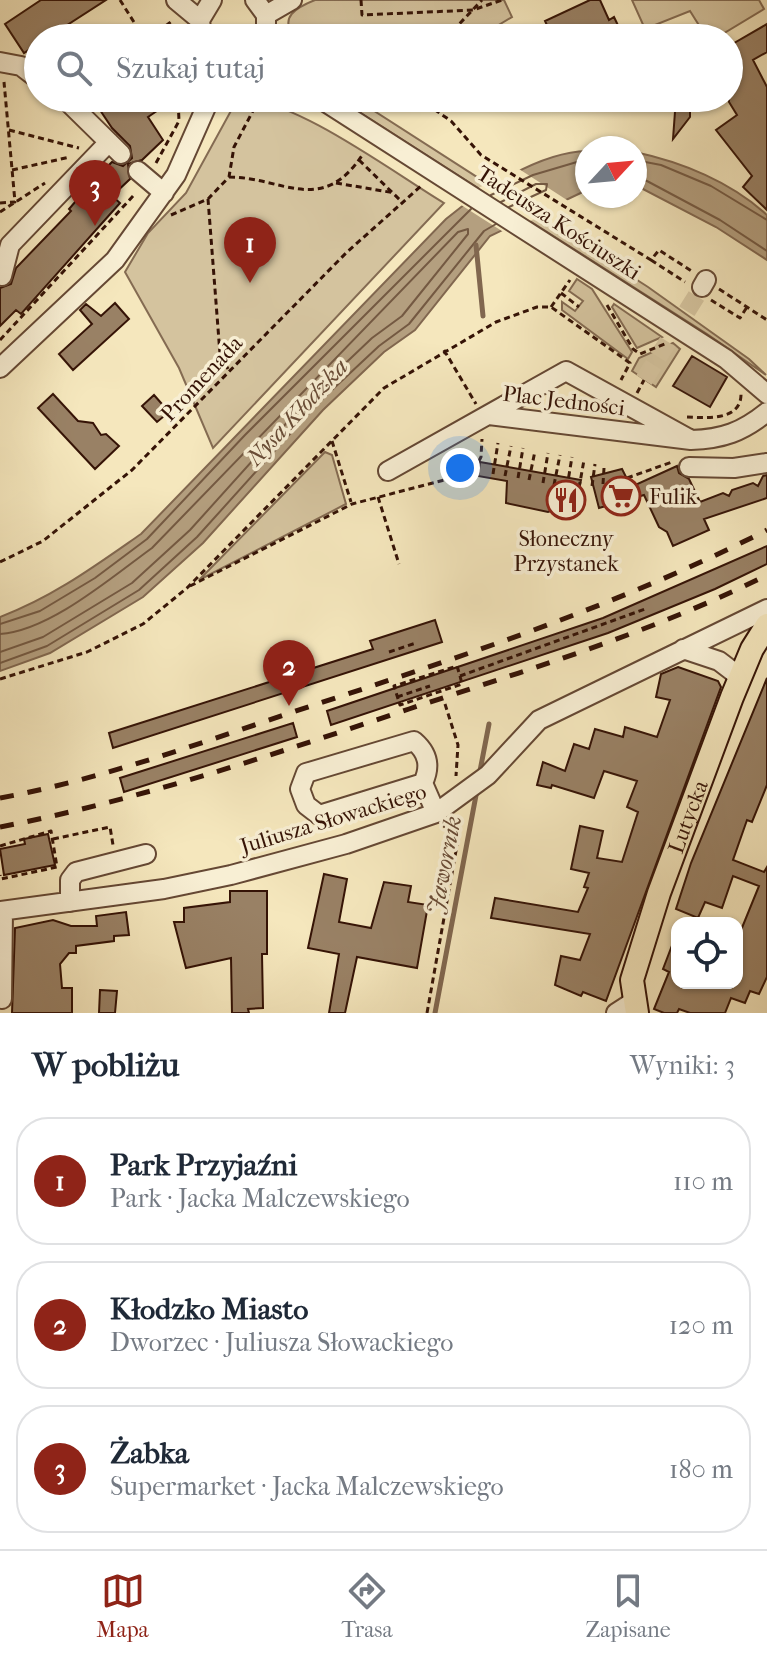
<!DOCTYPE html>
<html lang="pl">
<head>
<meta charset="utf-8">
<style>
  :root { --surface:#fff; --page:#f6f6f7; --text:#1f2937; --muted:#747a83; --line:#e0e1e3; --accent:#8f2418 }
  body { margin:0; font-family:"IM FELL French Canon",serif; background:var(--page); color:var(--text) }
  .controls { position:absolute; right:24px; bottom:24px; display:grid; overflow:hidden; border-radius:16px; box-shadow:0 2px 6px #0004 }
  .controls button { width:72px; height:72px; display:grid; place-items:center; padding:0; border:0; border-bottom:2px solid var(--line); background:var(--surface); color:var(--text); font:40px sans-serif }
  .compass { position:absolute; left:575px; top:136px; width:72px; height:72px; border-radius:50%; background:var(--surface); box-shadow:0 2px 6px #0004; rotate:64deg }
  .you { position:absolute; left:460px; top:468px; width:28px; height:28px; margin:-20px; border:6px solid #fff; border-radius:50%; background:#1a73e8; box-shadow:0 0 0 12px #1a73e833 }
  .badge { display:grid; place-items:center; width:52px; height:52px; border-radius:50%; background:var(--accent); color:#fff; font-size:26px; font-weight:700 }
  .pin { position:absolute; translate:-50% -66px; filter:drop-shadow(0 2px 4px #0008) }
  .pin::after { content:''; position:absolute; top:42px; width:28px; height:24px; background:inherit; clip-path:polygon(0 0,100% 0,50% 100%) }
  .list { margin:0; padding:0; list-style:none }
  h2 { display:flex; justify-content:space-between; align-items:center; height:104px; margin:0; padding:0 32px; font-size:34px }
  h2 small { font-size:26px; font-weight:400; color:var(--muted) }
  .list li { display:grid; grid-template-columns:52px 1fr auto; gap:24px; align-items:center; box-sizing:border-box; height:128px; margin:0 16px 16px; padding:0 16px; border:2px solid var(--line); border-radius:32px }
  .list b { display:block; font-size:30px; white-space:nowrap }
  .list p { margin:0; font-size:26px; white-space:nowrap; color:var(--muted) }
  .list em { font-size:26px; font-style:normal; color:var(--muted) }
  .icon { flex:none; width:44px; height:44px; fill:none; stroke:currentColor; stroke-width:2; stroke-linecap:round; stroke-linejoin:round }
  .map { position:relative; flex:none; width:767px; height:1013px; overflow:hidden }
  .search { position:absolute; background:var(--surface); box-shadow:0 2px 6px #0004; left:24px; right:24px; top:24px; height:88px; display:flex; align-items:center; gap:20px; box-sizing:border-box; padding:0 28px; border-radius:44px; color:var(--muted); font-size:30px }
  .sheet { height:536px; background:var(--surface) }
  nav { display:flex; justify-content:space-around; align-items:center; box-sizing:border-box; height:112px; border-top:2px solid var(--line); background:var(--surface); font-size:22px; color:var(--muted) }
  nav a { display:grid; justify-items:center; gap:4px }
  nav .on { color:var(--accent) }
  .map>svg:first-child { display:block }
</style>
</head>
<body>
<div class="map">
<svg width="767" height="1013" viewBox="0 0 767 1013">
  <rect width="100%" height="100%" fill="#f5e7bd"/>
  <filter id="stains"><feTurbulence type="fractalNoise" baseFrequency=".0025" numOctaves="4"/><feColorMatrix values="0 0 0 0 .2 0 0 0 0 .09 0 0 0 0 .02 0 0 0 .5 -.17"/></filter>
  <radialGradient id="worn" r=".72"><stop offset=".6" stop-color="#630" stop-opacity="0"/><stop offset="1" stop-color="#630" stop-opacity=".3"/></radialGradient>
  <path fill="#d4c39e" stroke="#846b52" stroke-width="2" d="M315,0H504L512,17L477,38H296C277,18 297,7 315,0Z
    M632,0H759L764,9L716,38H707L690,11L645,29Z
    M238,98C294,98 394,173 444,203L213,448L179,368L125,272L148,233L186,193Z
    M337,98H354L648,287L749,359L766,375L707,334Z
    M577,279L592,289L632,352L628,359L562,310V302L575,311L583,301L569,291Z
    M614,304L662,337L637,348L612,307Z
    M673,343L680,349L656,387L632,371L639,358Z
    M325,452L332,455L346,504L199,580Z"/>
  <path fill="#b49f7f" stroke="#81674f" stroke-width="2" d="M587,151V190L490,236L415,330L384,352L323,410L203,543L143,597L50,653L0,671V617C53,597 95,566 141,534L446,219C481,190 540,152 587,151Z
    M635,152C682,162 731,182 767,215V260L716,227L643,189L635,188Z"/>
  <path fill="#f5e7bd" d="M519,169L570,202L505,233L458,203L476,189Z"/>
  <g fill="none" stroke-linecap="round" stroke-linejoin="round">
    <path stroke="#745942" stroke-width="2" d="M635,160L661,165L711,186L767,220
      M635,180L647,181L720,220L767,251
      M491,195L533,175L587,159
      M501,202L536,184H547L546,190L509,207
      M0,624L40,611L95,578L147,539L245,435L471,209
      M0,634C50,631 113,576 152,548L458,232L468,229V234L402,316L372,338L310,397L190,530L132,583L43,637L0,652
      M0,663L47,646L139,590L197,537L317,404L379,346L409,324L484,231L496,224"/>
    <path stroke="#81674f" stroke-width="5" d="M476,245L483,316
      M479,776L489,724
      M435,1013L477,790"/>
  </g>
  <path fill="#998165" stroke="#351306" stroke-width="2" d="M41,0H106L47,38H38V44L24,53L5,24Z
    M590,0H600L609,20L614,17L624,38H553L545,21Z
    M767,24V52L753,60L767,87V210L743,187L752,176L716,130L737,115L729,102V46Z
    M92,98H176L148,117L163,140L142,160L128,164L130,179L112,196L120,203L21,314L16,310L0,326V288L11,284L16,268L71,211L69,209L95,179L112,162L123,166L132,158L130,146L112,128Z
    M676,98H709L690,109V117L673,139Z
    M115,303L129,319L73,370L59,354L92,324L80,310L86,304L101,316Z
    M692,356L727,377L710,407L673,386Z
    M53,394L78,421L93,423L101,435L106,434L119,446L95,469L38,408Z
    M154,395L169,412L157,422L142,406Z
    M480,462L581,480L576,502L548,512L506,503L507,481L478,476Z
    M677,466L679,473L689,479L700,502L723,493L729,496L732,490L753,483L758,486L763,476L767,475V498L704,519L709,530L673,546L667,532L659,527L644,495L599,508L591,477L622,469L631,487Z
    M767,546V564L715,589L608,633L331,725L327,711L603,618Z
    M435,620L442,642L113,748L109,733L373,649L370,641Z
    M678,667L718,681L721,687L606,1001L583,992L581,996L555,985L561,956L580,960L590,934L491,918L495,898L578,912L588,888L584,887L589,873L571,869L580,826L603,831L597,858L622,862L638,812L627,807L637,781L604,771L594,798L552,785L551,788L537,785L543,762L565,771L574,744L589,749L595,729L623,737L625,727L657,737L670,700L656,697L661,674Z
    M767,678V785L752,822L747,820L733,860L764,872L767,867V977L759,994L750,991L745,1003L731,998L725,1013H690L679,1009L677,1013H664L654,1009L669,972L663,969L676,935L677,983H737V940L759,886L733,876L722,908L705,902L698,918L676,909L691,863Z
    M293,723L297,737L124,792L120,778Z
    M48,834L55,865L4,875L0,849L25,844L24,839Z
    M324,874L347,879L339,922L371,928L384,882L411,886L408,902L428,905L417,968L357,957L345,1013H329L339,954L308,948Z
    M230,891H267V954H262L263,1008L248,1009L249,1013H232L231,958L186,968L174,922H184V908L230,902Z
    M126,912L129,935L114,936V941L76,946V953H69L60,964L62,988H72V1013H12L15,928L53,920L71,926H97L96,916Z
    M100,990L117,991L115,1013H99Z"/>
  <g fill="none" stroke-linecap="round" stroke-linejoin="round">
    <path stroke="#d8c7a2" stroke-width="18" stroke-dasharray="18 9" stroke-linecap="butt" d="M644,380L702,287"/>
    <g stroke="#654834" stroke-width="22">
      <path id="minor" d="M176,0L200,20
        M255,0L266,15V38
        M266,15L292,0
        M202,38L200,20L212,0
        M0,62L21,66L38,79
        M64,98L121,154
        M319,98L726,359L767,394
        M138,171L164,193
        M2,276L10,245L109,142
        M702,287L706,280
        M0,368L115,260L176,175L210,98
        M489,415L691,440C723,439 742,432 767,412
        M689,467L734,468L767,463
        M388,471L566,371L691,440
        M683,649L719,661L740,677
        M423,783C431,766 428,753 414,741L306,773L300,789L306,805L319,815L423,783L436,813
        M70,902V880L76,872L146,854
        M0,911L164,889L231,875L346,844L436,813L488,775L539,720L767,609
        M2,999L3,911
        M616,1013L633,1002"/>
    </g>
    <g stroke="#351306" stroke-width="26">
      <g id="major">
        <path id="s1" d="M637,1013L632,980L659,893L732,697L752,649L767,625"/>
      </g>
    </g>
    <path stroke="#351306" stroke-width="3" stroke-dasharray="6 4" stroke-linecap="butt" d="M120,0L144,38
      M361,0L362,15L473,10L502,0
      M150,38L172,21
      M446,38L482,0
      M288,98L303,105
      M418,98L451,121L481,155L651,260L659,250L693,272
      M9,130L79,148
      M359,160L402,202
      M156,163L179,121L178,98
      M12,170L70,157
      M229,177C282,177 322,217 363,154
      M336,183L395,193
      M208,199L220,354L228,369
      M0,203L15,202L4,82
      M0,212L45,183
      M171,215L208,199L229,177L234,147L256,105L255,98
      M651,260L685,282
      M719,289L767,320
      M561,293L579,307
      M711,300L740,318L747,307
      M607,305L633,349L640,354L667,343
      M551,307L570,280
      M0,340L134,195
      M444,350L476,404
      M637,393L644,380
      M687,417C707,418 742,421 741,393
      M332,441L351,502
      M474,470L481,457L482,439
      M493,474L498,443
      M505,476L511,446
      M518,478L523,448
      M627,478L672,462
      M529,480L535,451
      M543,483L548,453
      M603,484L604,468
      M554,485L560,455
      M592,486L595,464
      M567,487L572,457
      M579,488L584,460
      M378,497L399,564
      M0,562L43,541L132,470L346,253L421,186
      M190,586L352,504L479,471
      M389,652L416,643
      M460,676L462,684L400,705L394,686L457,666L460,676L645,609
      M0,679L87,652L143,624L187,588L384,388L496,322L537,307H551L630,363L621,380
      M397,697L430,686
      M445,704L458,745L456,776
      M53,839L110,827L113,845
      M0,846L51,831L57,867L1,879L0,875
      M427,1013L459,834L457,820"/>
    <use href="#minor" stroke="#f8efd4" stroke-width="18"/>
    <use href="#major" stroke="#f5e7bd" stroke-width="22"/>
    <path stroke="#351306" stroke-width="5" stroke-dasharray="14 14" stroke-linecap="butt" d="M0,798C108,778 211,739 314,705C469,654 622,604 767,530
      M0,827C140,800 274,754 409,709C530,669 653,632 767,575"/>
  </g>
  <defs>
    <g id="supermarket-ring" transform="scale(2)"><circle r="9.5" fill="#f8efd4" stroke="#8f2418" stroke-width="1.5"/><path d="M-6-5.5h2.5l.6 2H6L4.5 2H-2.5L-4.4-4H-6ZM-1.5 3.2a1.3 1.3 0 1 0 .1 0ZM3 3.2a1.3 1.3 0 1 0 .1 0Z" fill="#8f2418"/></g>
    <g id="restaurant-ring" transform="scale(2)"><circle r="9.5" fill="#f8efd4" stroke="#8f2418" stroke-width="1.5"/><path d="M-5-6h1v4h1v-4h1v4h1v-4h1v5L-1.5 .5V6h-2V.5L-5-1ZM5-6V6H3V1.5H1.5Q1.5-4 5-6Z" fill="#8f2418"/></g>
  </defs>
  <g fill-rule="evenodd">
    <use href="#supermarket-ring" x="621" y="496"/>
    <use href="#restaurant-ring" x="566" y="500"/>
  </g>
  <g text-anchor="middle" stroke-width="7" stroke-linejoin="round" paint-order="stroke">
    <g font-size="22" fill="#351306" stroke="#f8efd4">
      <text transform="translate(559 222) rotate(33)" y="8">Tadeusza Kościuszki</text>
      <text transform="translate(201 378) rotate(-47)" y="8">Promenada</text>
      <text transform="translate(564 400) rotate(7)" y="8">Plac Jedności</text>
      <text dy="8" stroke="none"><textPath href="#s1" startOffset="206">Lutycka</textPath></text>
      <text transform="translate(333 818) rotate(-17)" y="8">Juliusza Słowackiego</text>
    </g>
    <g font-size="22" fill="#351306" stroke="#f8efd4" text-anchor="start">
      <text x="649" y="504">Fulik</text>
      <text x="566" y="546" text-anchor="middle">Słoneczny<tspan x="566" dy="25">Przystanek</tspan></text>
    </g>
    <g font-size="24" font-style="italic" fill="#684b36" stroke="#f8efd4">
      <text transform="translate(297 412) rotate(-47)" y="8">Nysa Kłodzka</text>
      <text transform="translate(444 865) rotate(-79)" y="8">Jawornik</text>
    </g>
  </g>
  <rect width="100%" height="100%" filter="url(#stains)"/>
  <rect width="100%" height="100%" fill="url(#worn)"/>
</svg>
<div class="controls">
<button><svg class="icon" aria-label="locate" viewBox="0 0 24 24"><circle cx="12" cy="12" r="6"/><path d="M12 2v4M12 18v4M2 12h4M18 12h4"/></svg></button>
</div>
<svg class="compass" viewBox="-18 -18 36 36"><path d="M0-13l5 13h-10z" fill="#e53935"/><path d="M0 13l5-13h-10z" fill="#747a83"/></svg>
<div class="you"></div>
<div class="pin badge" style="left:250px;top:283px">1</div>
<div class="pin badge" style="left:289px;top:706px">2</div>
<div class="pin badge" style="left:95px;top:226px">3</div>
<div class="search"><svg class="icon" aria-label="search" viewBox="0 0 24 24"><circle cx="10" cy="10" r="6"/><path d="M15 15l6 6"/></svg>Szukaj tutaj</div>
</div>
<section class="sheet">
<h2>W pobliżu<small>Wyniki: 3</small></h2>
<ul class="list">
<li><span class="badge">1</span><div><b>Park Przyjaźni</b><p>Park · Jacka Malczewskiego</p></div><em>110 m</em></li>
<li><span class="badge">2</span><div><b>Kłodzko Miasto</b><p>Dworzec · Juliusza Słowackiego</p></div><em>120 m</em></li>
<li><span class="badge">3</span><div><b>Żabka</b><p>Supermarket · Jacka Malczewskiego</p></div><em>180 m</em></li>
</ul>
</section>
<nav>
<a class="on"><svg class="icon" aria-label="map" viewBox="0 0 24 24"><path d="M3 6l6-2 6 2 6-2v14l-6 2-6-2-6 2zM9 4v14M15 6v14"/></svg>Mapa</a>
<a><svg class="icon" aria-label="directions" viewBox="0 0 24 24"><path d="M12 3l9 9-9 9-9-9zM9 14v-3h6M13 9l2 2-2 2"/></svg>Trasa</a>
<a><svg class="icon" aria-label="saved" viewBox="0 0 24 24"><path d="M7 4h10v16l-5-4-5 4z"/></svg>Zapisane</a>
</nav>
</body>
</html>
